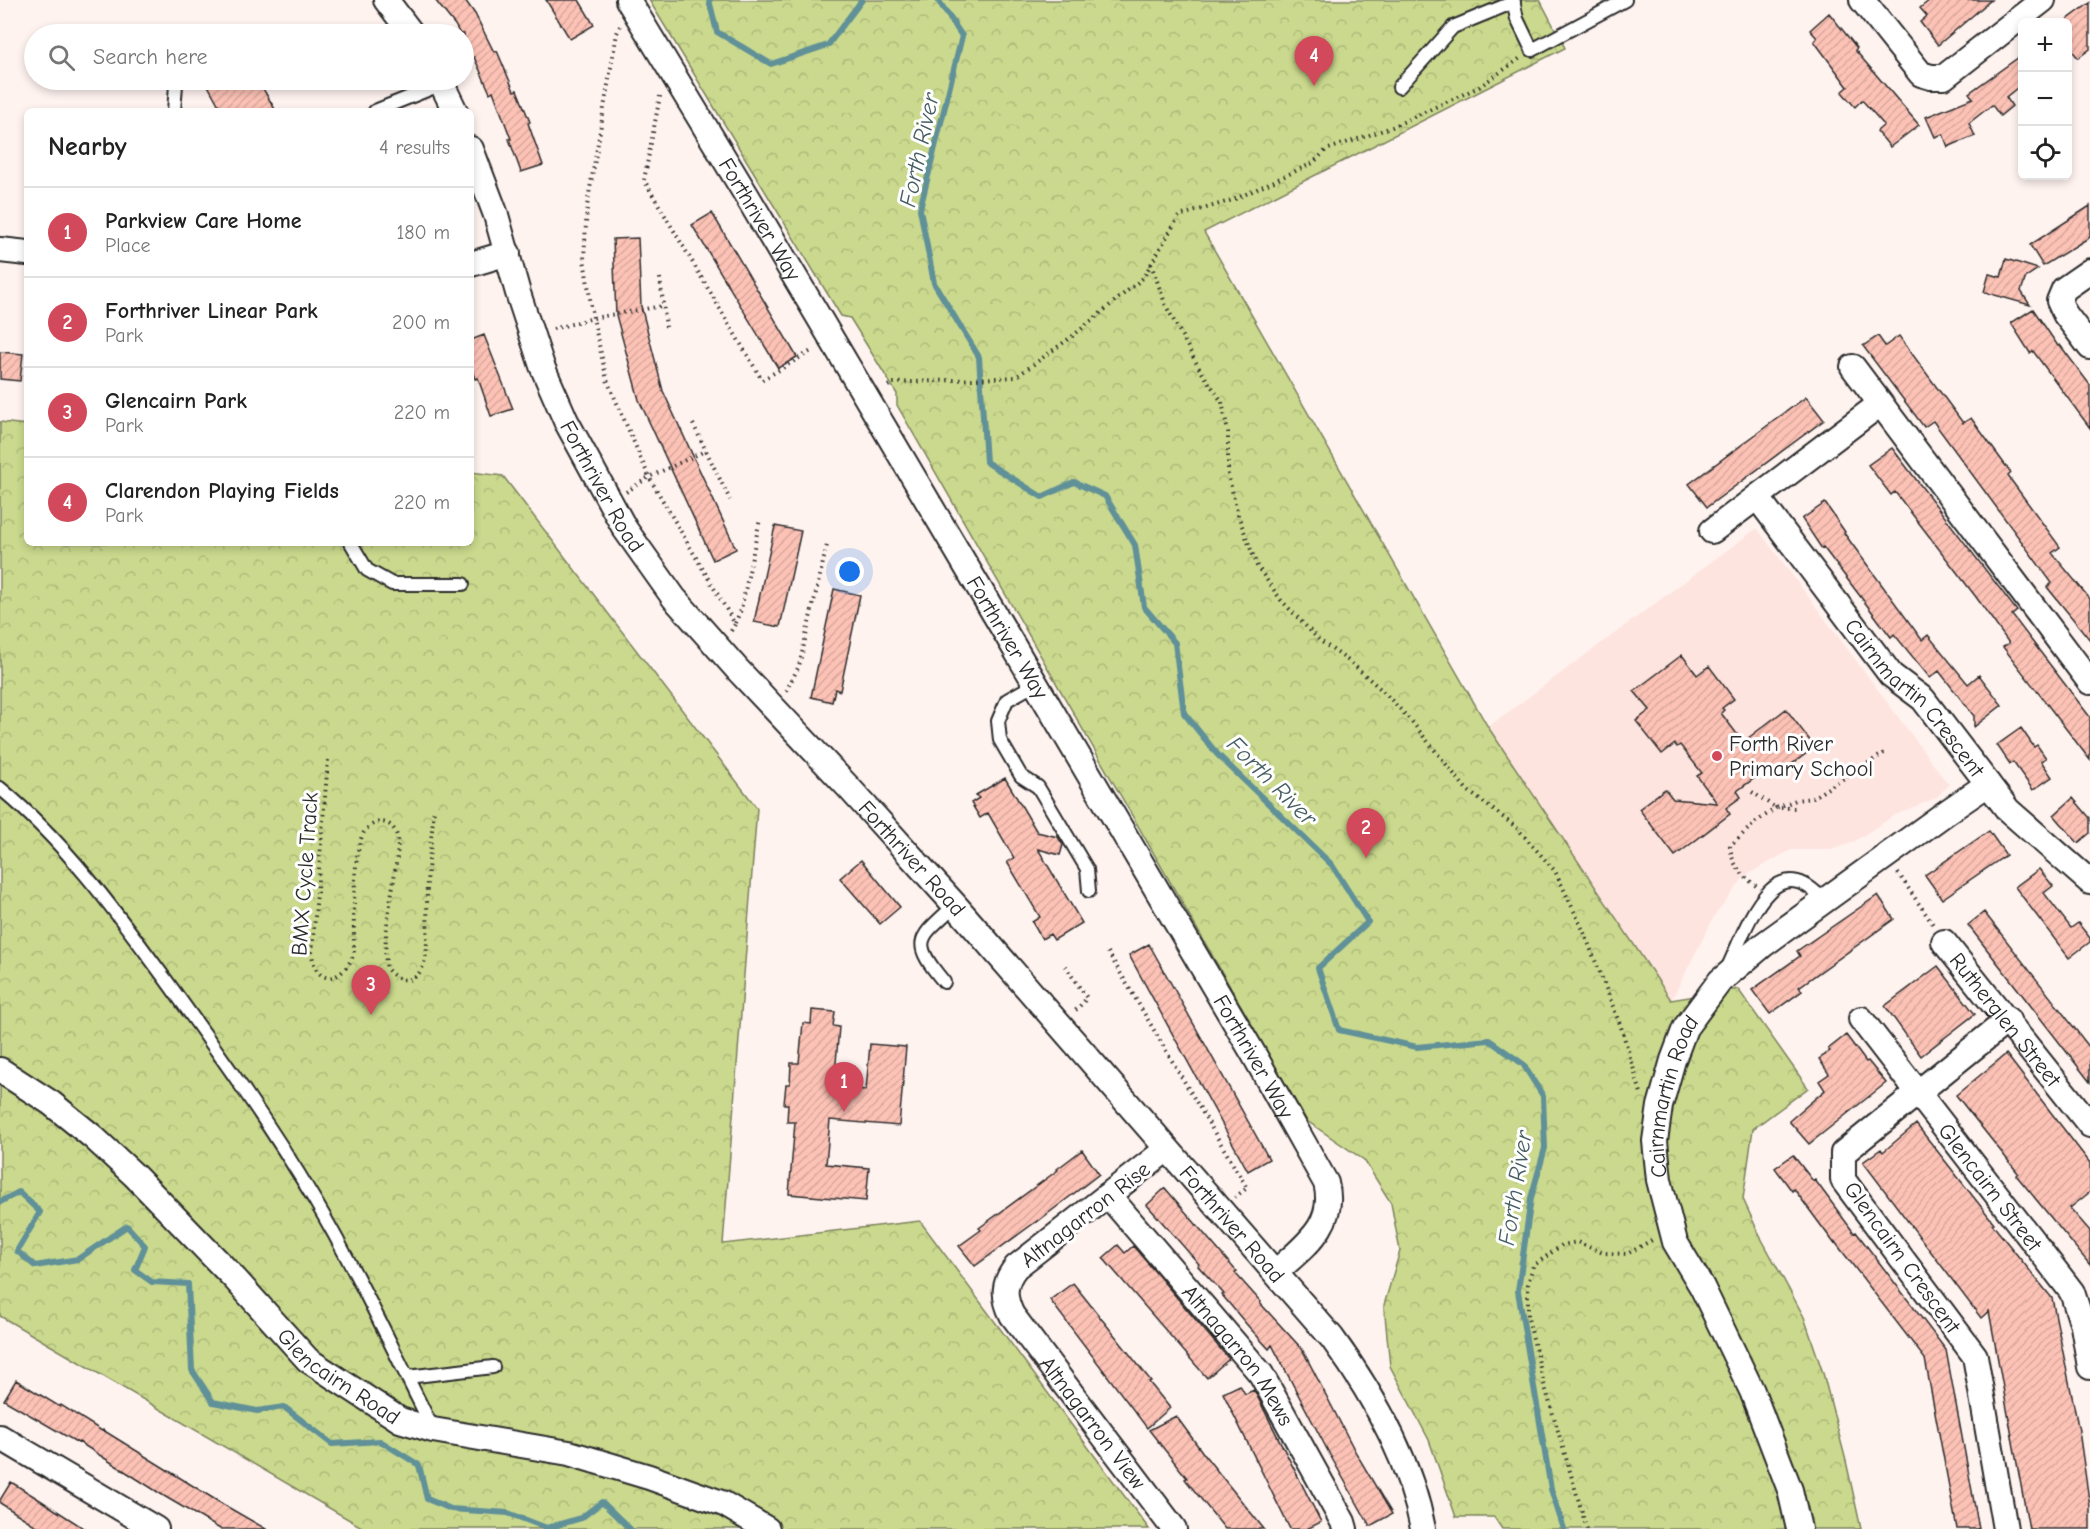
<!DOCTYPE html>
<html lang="en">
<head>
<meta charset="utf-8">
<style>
  :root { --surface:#fff; --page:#f6f6f6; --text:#222; --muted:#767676; --line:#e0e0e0; --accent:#d1495b }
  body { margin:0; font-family:"Comic Neue",sans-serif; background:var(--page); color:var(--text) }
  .controls { position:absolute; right:18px; top:18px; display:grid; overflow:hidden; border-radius:9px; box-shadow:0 3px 9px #0003 }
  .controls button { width:54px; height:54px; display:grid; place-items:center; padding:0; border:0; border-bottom:2px solid var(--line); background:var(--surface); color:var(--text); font:30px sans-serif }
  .you { position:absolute; left:850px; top:572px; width:21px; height:21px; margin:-15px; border:4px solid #fff; border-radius:50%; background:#1a73e8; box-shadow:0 0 0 9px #1a73e833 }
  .badge { display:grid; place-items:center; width:39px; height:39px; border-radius:50%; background:var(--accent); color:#fff; font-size:20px; font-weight:700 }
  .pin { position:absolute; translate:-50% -50px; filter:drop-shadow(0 2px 3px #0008) }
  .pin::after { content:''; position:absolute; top:32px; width:21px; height:18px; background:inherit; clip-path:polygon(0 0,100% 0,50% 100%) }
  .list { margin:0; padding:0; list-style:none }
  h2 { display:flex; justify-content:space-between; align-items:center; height:78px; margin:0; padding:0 24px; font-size:26px }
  h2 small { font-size:20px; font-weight:400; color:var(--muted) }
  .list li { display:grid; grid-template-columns:39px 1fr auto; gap:18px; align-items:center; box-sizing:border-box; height:90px; padding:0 24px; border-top:2px solid var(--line) }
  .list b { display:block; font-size:22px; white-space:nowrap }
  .list p { margin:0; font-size:20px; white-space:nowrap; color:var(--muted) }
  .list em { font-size:20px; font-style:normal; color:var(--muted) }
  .icon { flex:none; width:33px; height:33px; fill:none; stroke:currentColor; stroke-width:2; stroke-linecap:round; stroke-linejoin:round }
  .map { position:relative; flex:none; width:2090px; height:1529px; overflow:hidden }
  .search { position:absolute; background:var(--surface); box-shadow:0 3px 9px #0003; left:24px; top:24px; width:450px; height:66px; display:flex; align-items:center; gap:15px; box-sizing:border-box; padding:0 21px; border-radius:33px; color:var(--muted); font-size:22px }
  .panel { position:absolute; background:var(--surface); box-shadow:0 3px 9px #0003; left:24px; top:108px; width:450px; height:438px; border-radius:9px }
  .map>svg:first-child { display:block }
</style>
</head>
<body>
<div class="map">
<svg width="2090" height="1529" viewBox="0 0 2090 1529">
  <defs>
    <pattern id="park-crowns" width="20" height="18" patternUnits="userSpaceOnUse" patternTransform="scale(1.5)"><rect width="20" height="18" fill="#cad98d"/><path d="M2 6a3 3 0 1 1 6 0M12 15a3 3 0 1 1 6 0" fill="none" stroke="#aeba7a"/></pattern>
    <pattern id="building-hatch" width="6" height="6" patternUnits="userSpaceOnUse" patternTransform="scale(1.5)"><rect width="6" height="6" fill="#fdc2b6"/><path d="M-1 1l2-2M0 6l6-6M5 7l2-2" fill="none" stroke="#d9a79d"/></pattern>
  </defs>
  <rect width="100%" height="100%" fill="#fff3f0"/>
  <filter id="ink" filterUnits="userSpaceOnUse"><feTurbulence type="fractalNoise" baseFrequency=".0167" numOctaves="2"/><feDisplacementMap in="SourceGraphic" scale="12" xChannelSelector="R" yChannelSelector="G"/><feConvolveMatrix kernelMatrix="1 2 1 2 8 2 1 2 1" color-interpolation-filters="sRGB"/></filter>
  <g filter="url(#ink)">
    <path fill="#fee4df" d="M1757,528L1949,785L1936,798L1895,815L1852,843L1831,850H1791L1745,876L1715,915L1671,1001L1488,727Z"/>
    <path fill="url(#park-crowns)" stroke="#7a825c" stroke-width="1.5" d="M649,0H1540L1565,48L1204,232L1488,727L1671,1000L1738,989L1808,1088L1753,1129L1743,1199L1760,1236L1804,1317L1823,1373L1846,1461L1861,1529H1502L1494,1517H1456L1429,1440L1390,1366L1384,1305L1400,1251L1391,1203L1364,1160L1307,1121L897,405V394L850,318L841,316Z
      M0,422L27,425V543H471V472L503,476L757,808L723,1244L920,1221L1149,1529H365L0,1316Z"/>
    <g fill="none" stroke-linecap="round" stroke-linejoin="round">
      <path stroke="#619098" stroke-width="6" d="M709,0L717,32L771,64L828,45L862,0
        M938,0L962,36L920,209L934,283L979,357L986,462L1042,497L1074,482L1105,496L1135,545L1144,607L1175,643L1184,713L1217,754L1332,865L1368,922L1318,968L1339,1030L1417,1047L1489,1040L1523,1064L1543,1096L1545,1148L1531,1198L1518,1291L1551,1489L1564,1529
        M0,1202L19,1192L40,1212L17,1251L35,1266L78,1259L127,1226L145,1246L135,1270L152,1282L188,1284L192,1370L213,1402L257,1411L284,1407L332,1444L380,1441L419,1465L427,1499L451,1509L508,1513L547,1528L581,1518L602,1502L630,1529"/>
    </g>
    <path fill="url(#building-hatch)" stroke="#2b2b2b" stroke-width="1.5" d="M435,0H465L475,14L494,52L497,51L514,91L517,90L530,122L528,123L543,165L521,172L509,139H511L493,91L490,93L474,57L471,58L464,42V34H460L455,25Z
      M546,0H579L594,25L570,39Z
      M1930,0H1991L1938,45L1920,22L1927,16L1920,8Z
      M2090,3V49L2078,58L2067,44V20Z
      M1829,13L1857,48L1855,50L1919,125L1890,147L1877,131L1884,125L1862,100L1855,107L1842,92L1848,87L1814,41L1817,38L1810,30Z
      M2022,55V84L2006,97L2012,106L2000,116L1992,105L1969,123L1975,136L1957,143L1948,147L1943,134L1935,137L1926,117L1973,98L1969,93Z
      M205,80H258L276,111H222Z
      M2090,206V237L2043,266L2030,245Z
      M712,213L797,357L778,368L692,225Z
      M638,238L641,306L663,391L736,549L713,560L639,400L616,315L613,239Z
      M2006,259L2038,269L2026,277L2021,291L2030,305L1984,292L1989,274L2001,277Z
      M2033,309L2058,346L2060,345L2090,385V428L2033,351L2030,353L2011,323Z
      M484,335L513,409L491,416L478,378L475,379L471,367V340Z
      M1878,336L1885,346L1899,336L1963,423L1971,418L2011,473L2008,476L2060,547L2052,553L2090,599V640L2047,587L2052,583L1933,421L1924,427L1863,346Z
      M0,352L23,354L20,381L0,379Z
      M1806,397L1824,420L1707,507L1689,484Z
      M1892,448L2017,611L2012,615L2090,717V760L2003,647L2009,643L1976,597L1895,492L1891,495L1868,465Z
      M1825,503L1845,532L1844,533L1922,640L1928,635L1968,684L1979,675L2002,705L1974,727V716L1939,671L1930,678L1894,634L1891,637L1823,547L1822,549L1802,519Z
      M775,526L801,531L780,627L754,622Z
      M834,589L860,595L840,691L835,689L832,702L811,697Z
      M1682,655L1697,675L1709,666L1734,699L1722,708L1724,710L1721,713L1743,742L1786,709L1815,747L1773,778L1766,770L1737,791L1741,797L1726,808L1730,814L1675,856L1639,809L1665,789L1673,799L1717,803L1697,776L1702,773L1680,745L1677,747L1675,744L1662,754L1636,721L1650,710L1634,691Z
      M2021,728L2034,747L2037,745L2046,758L2041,761L2052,777L2033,790L2013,762L2010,764L1997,745Z
      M1005,778L1037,832L1058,837L1063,845L1060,855L1038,849L1082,923L1054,940L1050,934L1042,939L1032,922L1040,917L1007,862L1014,858L988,813L980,818L971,803L979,798L976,795Z
      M2073,798L2090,818V833L2078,843L2054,815Z
      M1989,831L2006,855L1942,899L1925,875Z
      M861,860L900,907L880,924L840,878Z
      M2039,869L2053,886L2044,893L2071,928L2078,923L2090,938V942L2069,958L2015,887Z
      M1878,895L1894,919L1799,987L1802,991L1770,1014L1752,990L1800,956L1797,951Z
      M1984,912L2090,1048V1082L1968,925Z
      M1149,944L1269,1159L1248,1171L1129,955Z
      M1938,966L1975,1014L1921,1056L1885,1006Z
      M812,1010L835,1012L833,1026L839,1027L834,1087L866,1090L870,1044L906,1047L899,1126L830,1120L826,1164L869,1168L866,1201L789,1194L795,1122H787L788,1104H784L786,1084H790L791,1063H799L803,1023L811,1024Z
      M1846,1035L1866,1062L1868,1061L1886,1083L1809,1144L1789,1121L1825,1090L1819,1081L1829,1074L1819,1059L1830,1051L1828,1049Z
      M2006,1054L2090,1163V1192L2070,1208L2090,1231V1265L2016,1175L2018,1173L1956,1095Z
      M1916,1124L1994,1223L1992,1224L2052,1298L2079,1431L2090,1507V1529H2029L1989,1311L1981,1318L1863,1162L1881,1149L1883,1152Z
      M1082,1150L1099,1174L1037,1222V1221L975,1266L959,1246L981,1230L979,1228L1058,1170L1057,1169Z
      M1793,1155L1813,1181L1815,1180L1854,1233L1856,1232L1946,1350L1979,1529H1957L1925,1359L1835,1242L1834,1243L1794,1189L1792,1191L1775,1168Z
      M1165,1188L1237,1272L1235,1273L1261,1302L1260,1303L1302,1349L1356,1453L1392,1514L1370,1526L1330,1455L1272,1345L1269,1349L1248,1326L1222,1295L1224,1294L1198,1266L1199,1264L1147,1205Z
      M1118,1245L1125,1253L1133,1246L1229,1359L1207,1378L1103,1258Z
      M1073,1283L1151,1381L1149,1382L1170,1408L1147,1428L1050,1300Z
      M16,1380L60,1407L61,1405L102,1431L103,1430L219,1502L266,1529H220L164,1496L79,1442L78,1443L4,1400Z
      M1240,1385L1245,1394L1254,1390L1321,1522L1307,1529H1290L1223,1393Z
      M1176,1416L1206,1457L1264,1529H1225L1185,1479L1187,1478L1149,1430Z
      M11,1482L40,1500L85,1529H41L0,1503V1500Z"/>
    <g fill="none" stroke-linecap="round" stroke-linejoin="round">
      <g stroke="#2b2b2b" stroke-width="16">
        <path id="lane" d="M1513,0L1517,19L1532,50L1625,0
          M1399,87L1453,27L1514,2
          M174,111L176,85
          M375,111L442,84
          M351,543L367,570L392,584H463
          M1035,684L1007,700L998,721L1000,740L1021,776L1038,787L1087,869L1089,891
          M0,788C66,843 116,912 166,980C218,1052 269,1123 314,1199C358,1273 394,1352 433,1429
          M1728,967C1746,929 1773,842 1824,901
          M944,982C909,940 919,939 955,905
          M407,1377L493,1367"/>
      </g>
      <g stroke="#2b2b2b" stroke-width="28">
        <g id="street">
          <path d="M386,0L412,34"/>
          <path id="s1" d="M628,0L747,196L1001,625L1253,1053L1326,1183C1337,1225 1304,1246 1276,1272"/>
          <path d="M1862,0L1921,74L1931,77H1944L2043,0"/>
          <path d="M440,80L455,111"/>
          <path id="s2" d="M471,149L496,215L518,293L542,366L566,421L625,529L674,598L737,669L850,789L955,905L1332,1338C1373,1394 1410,1460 1423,1529"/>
          <path d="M0,250L27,253"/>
          <path d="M471,264L508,253"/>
          <path d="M2090,271L2064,289L2059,301L2065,314L2090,347"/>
          <path d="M1853,367L2090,682"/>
          <path id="s3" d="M1757,497L1891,675L1923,699L2008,810L2090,882"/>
          <path d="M1712,531L1880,404"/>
          <path id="s4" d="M1944,942L2090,1125"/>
          <path id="s5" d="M1861,1019L2072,1292L2083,1326L2090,1367"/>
          <path id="s6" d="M0,1070L51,1103L93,1137L134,1175L235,1279L308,1360L400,1420L433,1430L569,1453L649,1477L724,1504L767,1529"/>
          <path id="s7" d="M1167,1149L1016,1267C1003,1283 1003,1297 1012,1315L1174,1529"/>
          <path id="s8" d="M1108,1195L1261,1374L1343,1522L1345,1529"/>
          <path d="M0,1437L156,1529"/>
          <path id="s9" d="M1799,1529L1790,1490L1752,1391L1702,1287L1675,1242L1659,1180L1655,1141L1660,1106L1673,1060L1685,1028L1720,981L1763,945L1947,812L1988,784"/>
          <path d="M2005,1529L1975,1356L1843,1180V1153L2008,1020"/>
        </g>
      </g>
      <path stroke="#2b2b2b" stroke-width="4" stroke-dasharray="1.5 4.5" stroke-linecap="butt" d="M620,26L617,33L587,206L584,259L593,318L607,380L649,477L735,624L731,631
        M660,96L644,180L762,380L813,350
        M1151,264L1166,306L1199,368L1222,402L1228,432V474L1238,515L1257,566L1281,600L1319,640L1350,662L1383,691L1412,722L1467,790L1516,827L1555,871L1584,932L1621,1027L1641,1093
        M660,278L666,327
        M553,329L593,318L662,306
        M888,386L893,383L1016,377L1074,335L1143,278L1179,216L1233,200L1313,163L1326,150L1392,127L1479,87L1522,57
        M693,424L730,500
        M626,492L649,477L705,451
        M735,623L741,610L760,519
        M786,691L799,666L827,545
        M328,760L312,953C315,989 344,982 354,953C354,926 352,856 363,834C366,828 374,822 381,822C389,822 395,828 397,836C399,844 397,856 396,864C393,892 381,943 387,969C396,980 412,986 421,970C431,955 426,903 427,882C429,858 432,833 434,808
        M1752,792L1776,808L1796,800L1812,798L1886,752
        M1898,873L1934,926
        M1756,886C1741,874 1732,865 1730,846L1756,822L1776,808H1795
        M1108,952L1247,1188L1235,1197
        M1065,966L1087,998L1075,1011
        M1587,1529L1543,1380L1528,1318V1284L1533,1266L1562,1245L1577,1242L1603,1253L1627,1254L1652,1240"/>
      <use href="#lane" stroke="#fff" stroke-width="12"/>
      <use href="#street" stroke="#fff" stroke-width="24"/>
    </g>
  </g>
  <circle fill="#d1495b" stroke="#fff" stroke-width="2" cx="1717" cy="756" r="6"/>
  <g text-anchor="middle" stroke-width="6" stroke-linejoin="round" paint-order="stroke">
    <g font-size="22" fill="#2b2b2b" stroke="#fff">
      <text dy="8" stroke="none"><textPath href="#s1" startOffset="256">Forthriver Way</textPath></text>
      <text dy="8" stroke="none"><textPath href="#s2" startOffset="363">Forthriver Road</textPath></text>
      <text dy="8" stroke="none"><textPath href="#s1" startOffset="742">Forthriver Way</textPath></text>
      <text dy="8" stroke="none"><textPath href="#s3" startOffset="256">Cairnmartin Crescent</textPath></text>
      <text dy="8" stroke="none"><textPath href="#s2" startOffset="849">Forthriver Road</textPath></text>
      <text transform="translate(304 874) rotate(-86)" y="8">BMX Cycle Track</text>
      <text dy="8" stroke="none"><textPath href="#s4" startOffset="99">Rutherglen Street</textPath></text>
      <text dy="8" stroke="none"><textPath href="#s1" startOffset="1228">Forthriver Way</textPath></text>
      <text dy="8" stroke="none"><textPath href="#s9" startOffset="464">Cairnmartin Road</textPath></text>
      <text dy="8" stroke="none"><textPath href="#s5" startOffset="212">Glencairn Street</textPath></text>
      <text transform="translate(1085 1214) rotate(-38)" y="8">Altnagarron Rise</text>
      <text dy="8" stroke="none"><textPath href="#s2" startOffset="1335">Forthriver Road</textPath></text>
      <text transform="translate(1903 1257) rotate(54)" y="8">Glencairn Crescent</text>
      <text dy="8" stroke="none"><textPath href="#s8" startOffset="207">Altnagarron Mews</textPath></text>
      <text dy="8" stroke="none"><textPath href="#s6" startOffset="459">Glencairn Road</textPath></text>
      <text dy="8" stroke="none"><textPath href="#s7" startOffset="378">Altnagarron View</textPath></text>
    </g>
    <g font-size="22" fill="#2b2b2b" stroke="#fff" text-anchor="start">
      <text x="1729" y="751">Forth River<tspan x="1729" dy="25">Primary School</tspan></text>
    </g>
    <g font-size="24" font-style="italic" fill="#465e62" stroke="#fff">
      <text transform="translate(919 150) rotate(-78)" y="8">Forth River</text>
      <text transform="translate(1272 781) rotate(45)" y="8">Forth River</text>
      <text transform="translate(1515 1188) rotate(-81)" y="8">Forth River</text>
    </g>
  </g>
</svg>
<div class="controls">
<button>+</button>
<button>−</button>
<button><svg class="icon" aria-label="locate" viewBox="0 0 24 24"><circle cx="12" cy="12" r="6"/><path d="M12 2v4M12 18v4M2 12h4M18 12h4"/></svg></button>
</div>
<div class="you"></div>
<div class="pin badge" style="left:844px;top:1112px">1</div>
<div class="pin badge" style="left:1366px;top:858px">2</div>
<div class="pin badge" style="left:371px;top:1015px">3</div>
<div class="pin badge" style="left:1314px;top:86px">4</div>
<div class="search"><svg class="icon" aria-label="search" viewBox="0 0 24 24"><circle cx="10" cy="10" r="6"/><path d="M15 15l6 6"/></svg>Search here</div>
<section class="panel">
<h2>Nearby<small>4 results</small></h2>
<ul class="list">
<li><span class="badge">1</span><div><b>Parkview Care Home</b><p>Place</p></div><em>180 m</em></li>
<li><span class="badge">2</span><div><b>Forthriver Linear Park</b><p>Park</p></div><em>200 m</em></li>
<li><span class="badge">3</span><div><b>Glencairn Park</b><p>Park</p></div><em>220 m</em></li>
<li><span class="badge">4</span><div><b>Clarendon Playing Fields</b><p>Park</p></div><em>220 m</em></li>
</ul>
</section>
</div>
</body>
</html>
